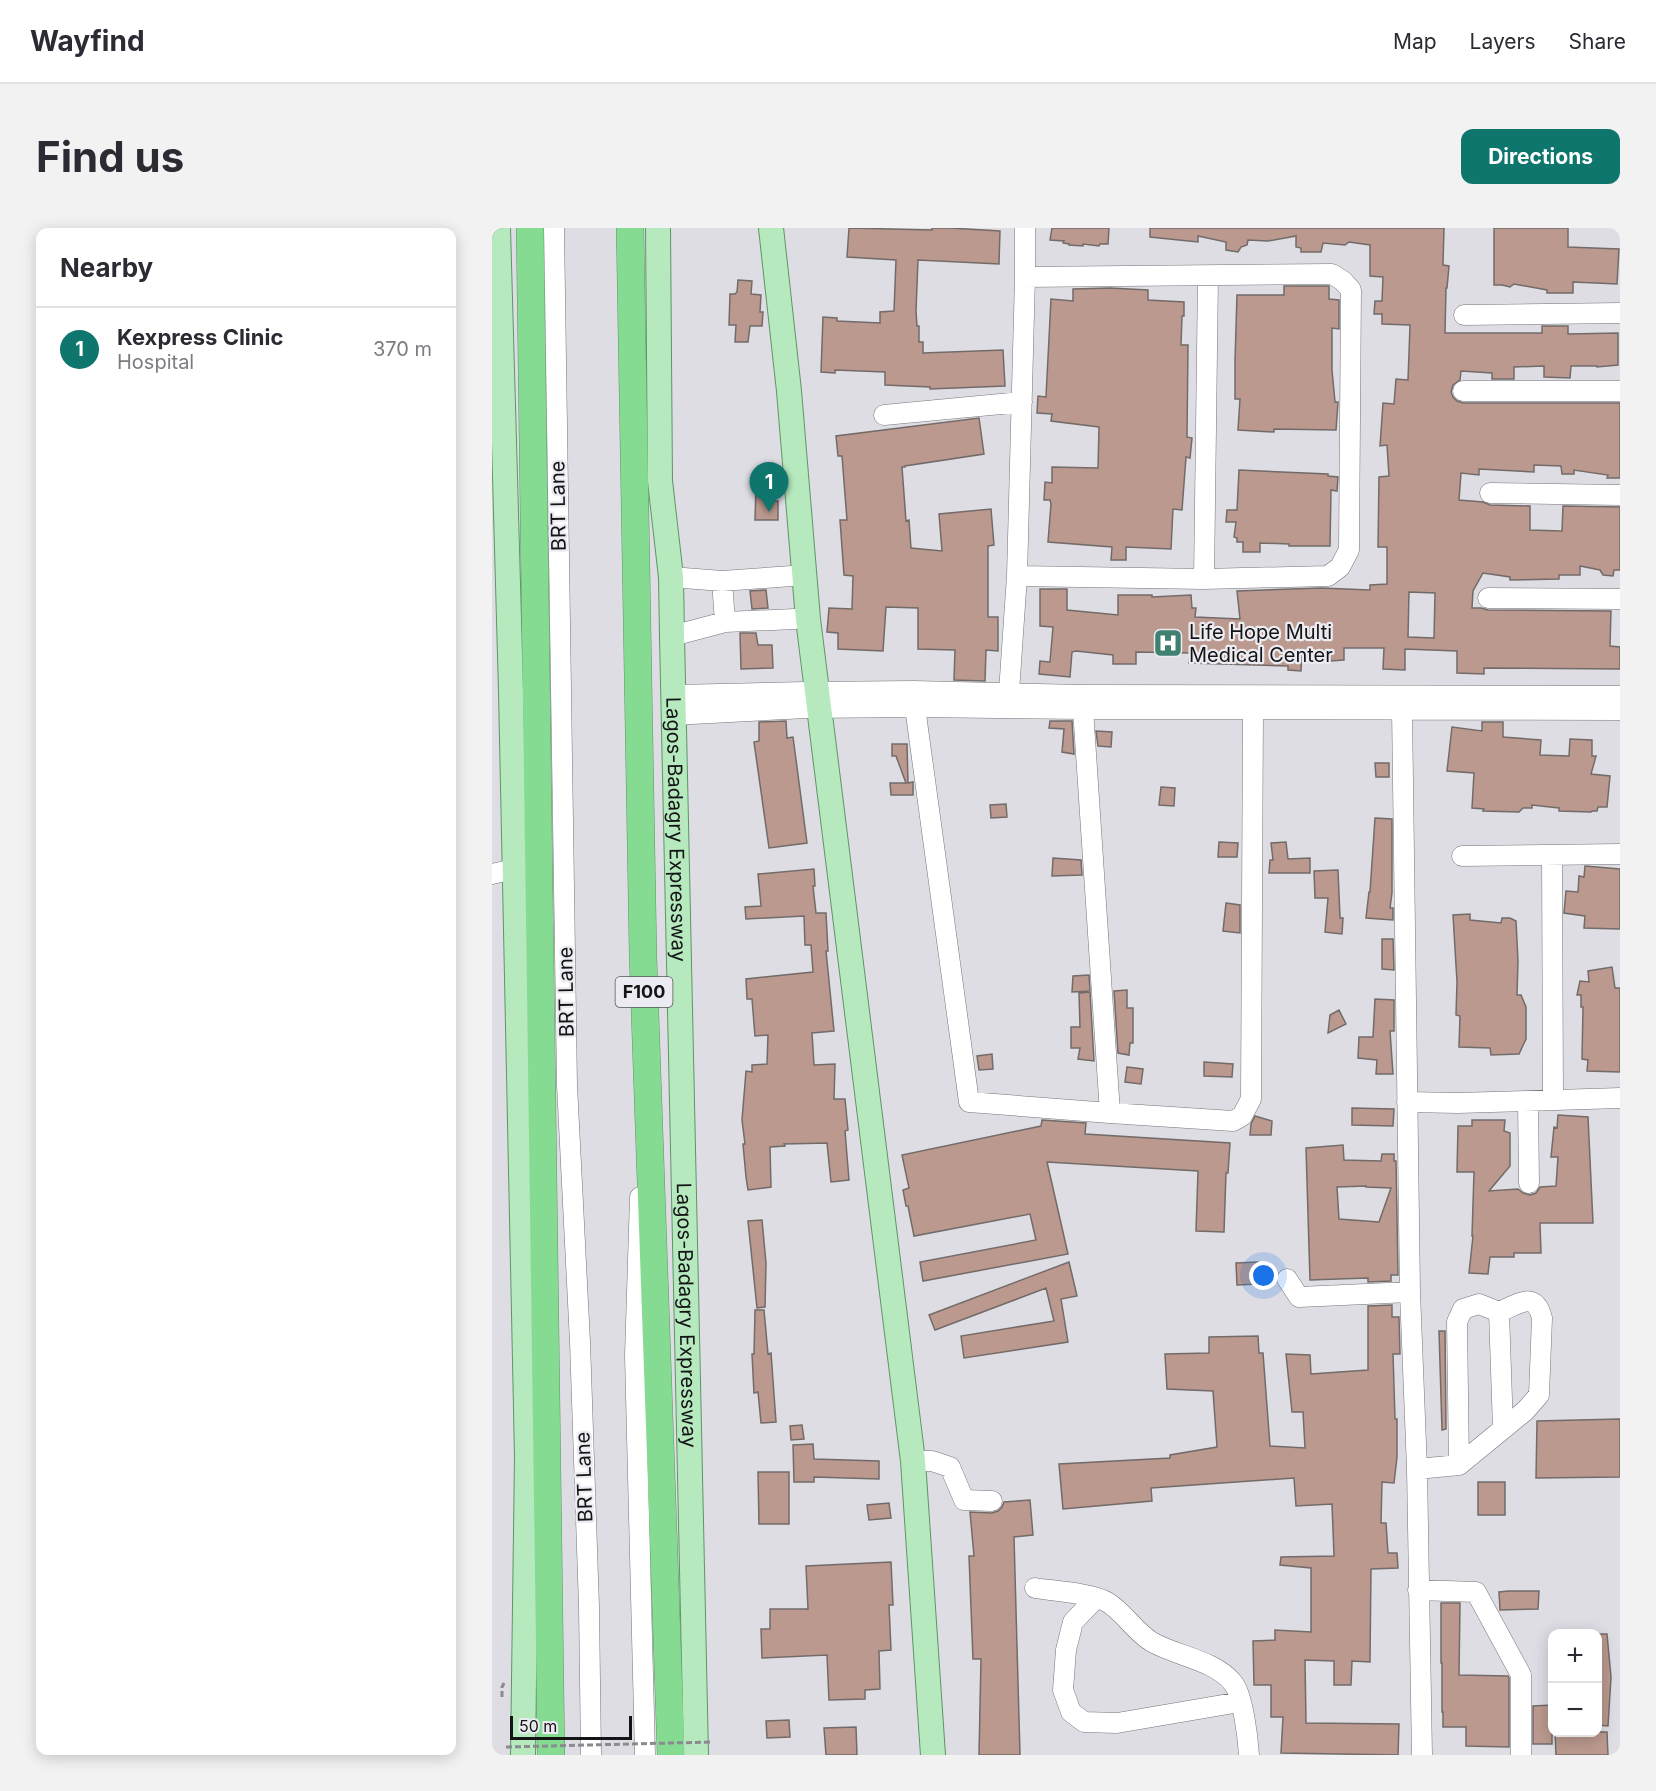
<!DOCTYPE html>
<html lang="en">
<head>
<meta charset="utf-8">
<style>
  :root { --surface:#fff; --page:#f2f2f3; --text:#2b2b33; --muted:#7c7c81; --line:#e1e1e2; --accent:#0f766e }
  body { margin:0; font-family:Inter,sans-serif; background:var(--page); color:var(--text) }
  .controls { position:absolute; right:18px; bottom:18px; display:grid; overflow:hidden; border-radius:12px; box-shadow:0 3px 15px #0003 }
  .controls button { width:54px; height:54px; display:grid; place-items:center; padding:0; border:0; border-bottom:2px solid var(--line); background:var(--surface); color:var(--text); font:30px sans-serif }
  .scale { position:absolute; left:18px; bottom:15px; width:122px; box-sizing:border-box; padding-left:6px; border:3px solid #141416; border-top:0; font-size:16px; line-height:21px; white-space:nowrap; color:#141416; -webkit-text-stroke:4px #ebebf1; paint-order:stroke }
  .you { position:absolute; left:772px; top:1048px; width:21px; height:21px; margin:-15px; border:4px solid #fff; border-radius:50%; background:#1a73e8; box-shadow:0 0 0 9px #1a73e833 }
  .badge { display:grid; place-items:center; width:39px; height:39px; border-radius:50%; background:var(--accent); color:#fff; font-size:20px; font-weight:700 }
  .pin { position:absolute; translate:-50% -50px; filter:drop-shadow(0 2px 3px #0008) }
  .pin::after { content:''; position:absolute; top:32px; width:21px; height:18px; background:inherit; clip-path:polygon(0 0,100% 0,50% 100%) }
  .list { margin:0; padding:0; list-style:none }
  h2 { display:flex; justify-content:space-between; align-items:center; height:78px; margin:0; padding:0 24px; font-size:26px }
  h2 small { font-size:20px; font-weight:400; color:var(--muted) }
  .list li { display:grid; grid-template-columns:39px 1fr auto; gap:18px; align-items:center; box-sizing:border-box; height:84px; padding:0 24px; border-top:2px solid var(--line) }
  .list b { display:block; font-size:22px; white-space:nowrap }
  .list p { margin:0; font-size:20px; white-space:nowrap; color:var(--muted) }
  .list em { font-size:20px; font-style:normal; color:var(--muted) }
  .map { position:relative; flex:none; width:1128px; height:1527px; overflow:hidden; border-radius:12px }
  header { display:flex; align-items:center; gap:36px; box-sizing:border-box; height:84px; padding:0 30px; background:var(--surface); border-bottom:2px solid var(--line) }
  header strong { font-size:28px }
  nav { display:flex; gap:33px; margin-inline-start:auto; font-size:21px }
  .intro { display:flex; align-items:center; justify-content:space-between; box-sizing:border-box; height:144px; padding:0 36px }
  h1 { margin:0; font-size:42px }
  .button { padding:15px 27px; border-radius:12px; background:var(--accent); color:#fff; font-size:21px; font-weight:700 }
  main { display:flex; gap:36px; padding:0 36px }
  aside { flex:1; background:var(--surface); border-radius:12px; box-shadow:0 3px 15px #0003 }
  .map>svg:first-child { display:block }
</style>
</head>
<body>
<header>
<strong>Wayfind</strong>
<nav><a>Map</a><a>Layers</a><a>Share</a></nav>
</header>
<div class="intro"><h1>Find us</h1><a class="button">Directions</a></div>
<main>
<aside>
<h2>Nearby<small></small></h2>
<ul class="list">
<li><span class="badge">1</span><div><b>Kexpress Clinic</b><p>Hospital</p></div><em>370 m</em></li>
</ul>
</aside>
<div class="map">
<svg width="1128" height="1527" viewBox="0 0 1128 1527">
  <rect width="100%" height="100%" fill="#dedde4"/>
  <path fill="#bb998e" stroke="#726b69" stroke-width="1.5" fill-rule="evenodd" d="M357,0L440,2V0H458L508,3L507,36L426,32L424,83L425,98H427V114H431V125L511,122L513,158L438,161V159L393,157V144L343,142V145L329,144L331,89L345,90V93L388,95V84L402,83L404,32L355,29Z
    M560,0H617L616,16H608L607,18L591,16V18L577,17V16L571,15L572,13L558,12Z
    M658,0H952L951,37L957,38L955,60H954L953,105H1050V98H1076V106L1126,105V137L1105,139V138H1079L1078,150L1052,149V138L1022,139V151H1000V145L969,143L968,152L961,157L959,164L961,169L965,173L971,175H1128V250H1115L1116,247L1082,242V246H1070L1069,238L1042,237V244L987,241V247L969,245L967,272L991,274L998,277L1038,278V302L1070,303L1071,278L1128,279V342H1122L1121,348L1111,347L1108,342L1088,338V347H1067V351L1018,352V349L991,345L981,363L980,380H989L996,382L1119,383L1118,418L1128,419V441L992,440V446L965,445V423L913,421V442L891,441L892,420H852V432L838,433V425H810L809,443L796,442V438L697,435L698,425L644,424V436H621V427L584,423L580,424L578,449L547,446L548,433L558,434L561,399L548,398V361H575V382L626,387V367H660V369L699,367L700,380H704L703,389L748,391L745,363L829,360L878,362V357L895,356V319H886L887,249L897,248L895,217L888,218L891,175L902,176L904,151L916,152L918,97L890,96V86H882L883,73H890L891,49L878,48V17L857,14L853,17L831,15L829,24H809V20L804,19V8L776,13L756,12L755,17L749,19L746,24L734,22V14L706,8V14L658,9ZM917,364L943,365L942,410L916,409Z
    M1002,0H1076V19L1127,21L1125,56L1081,54V65H1055V62L1022,56L1018,59L1010,57H1002Z
    M246,52L260,53L259,66L269,67L268,84H271L270,98H258L256,114H243L244,97H237L238,66H243L245,64Z
    M792,58H837V71L847,72V101L840,100V142L843,174H846L844,202L782,201V204L746,202L748,171H743V133L745,67H792Z
    M618,60L656,62V72L692,74V88H690L689,117H696L695,209L700,210L698,230L694,229L690,282L681,281L679,321L634,319V332H619L620,319L556,314L559,276L558,272H552L553,254L560,255V239L606,240L607,199L559,193L560,186L545,185L546,168L554,169L559,71L581,73V61Z
    M487,190L492,226L413,238V239H410L414,293L417,292L419,320L450,323L447,286L499,281L502,317L496,318V389H506V423L494,422L493,453L462,452L463,422L426,421V380L394,379L391,423L346,421V405L335,404L337,380L360,381L361,348L352,347L348,292H355L350,228H346L344,208Z
    M747,242L836,246V248L846,249L845,263L839,262L838,318H797V316L768,315V324H751V314H745V310L742,309L744,294H734L735,282H745Z
    M264,257L280,258L279,273H286V292H263Z
    M274,362L276,380L260,381L258,363Z
    M248,405H264L266,417H280L281,440L249,441Z
    M294,493L295,510L301,509L315,615L277,620L262,514L267,513V494Z
    M558,493H580L582,526L570,524L572,501L557,500Z
    M990,494H1011V509L1049,512L1048,527L1077,528L1078,511L1100,512V528H1104L1099,546L1118,548L1115,579H1106L1105,583H1100L1099,584L1067,583V580L1040,577V580H1031L1027,584L991,583L992,581L980,580L982,545L955,543L960,499L990,503Z
    M604,503L620,504L619,519L606,518Z
    M400,516H415L416,555L421,554V567H399L398,555H414L404,528H400Z
    M883,535H897V549H884Z
    M669,559L683,560L682,578L667,577Z
    M514,576L515,589L499,590L498,577Z
    M883,590L900,591V665L898,680H901V692L874,690L877,664H878Z
    M727,614L746,615L745,629H726Z
    M794,614L796,631L818,630V645H777L778,632H781L779,615Z
    M561,630L589,632L590,647L560,648Z
    M1093,638L1128,641V701L1092,700L1093,688L1072,685L1074,663L1086,664L1087,648L1092,649Z
    M322,641L323,658H321L324,685H334L336,723H334L342,803L320,805L322,837L343,836L342,871H353L356,902L353,903L357,952L339,954L335,915L292,916L293,918L278,919L279,959L256,962L254,949L251,916H253L250,892L254,843L260,844V837L275,836L276,807L263,808L260,771H255L254,751L321,744L319,717H313L312,688L254,691L253,679L269,678L266,646Z
    M846,642L848,690H851L850,706L833,704L836,670H823L822,643Z
    M734,675L748,677V705L731,703Z
    M978,686V692L1009,695L1010,690H1018L1024,693L1026,733L1025,767H1029L1034,779V811L1027,826L999,827L998,820L967,819L968,788L964,787L965,754L961,687Z
    M890,711H901L902,742L890,741Z
    M1120,739L1123,760H1128V844L1095,843L1096,832L1090,831L1091,779H1089V767H1085L1088,753L1097,754L1096,743Z
    M597,747L598,763L580,764L581,748Z
    M635,762V780H641V815H638L637,827L626,825L622,763Z
    M598,764L602,833L586,831L588,820H579V799H588L587,765Z
    M883,771L902,772V803H898L901,846H884L885,832L866,830L867,809H881Z
    M847,782L854,796L836,805L838,787Z
    M500,826L501,841L487,842L485,828Z
    M712,834L741,836L740,849L712,848Z
    M635,839L651,841L649,856L633,854Z
    M860,880L902,881L901,898L860,897Z
    M1066,887L1096,889L1101,995H1048L1049,1025H1022V1029H998L996,1046L977,1045L981,1008H980L982,944H965L966,898H980V892H1013L1012,903L1018,905V938L997,963L1026,961L1031,965L1038,967L1044,965L1048,959L1064,958L1066,929H1059L1062,899L1065,900Z
    M763,888L780,893L779,907H758L759,896Z
    M550,892L594,895L593,906L738,915L736,945H734L732,1004L704,1003L706,943L555,934L576,1026L431,1053L428,1034L544,1012L538,986L422,1008L416,978H414L411,962L417,960L410,927L549,898Z
    M851,917L852,932L889,933L890,926H902V933H904L906,1047H899V1053L876,1054V1050L818,1052L814,920ZM874,958V959L899,960L887,994L847,991L845,959Z
    M270,992L274,1035L273,1079L265,1080L256,993Z
    M577,1034L585,1068L569,1071L576,1114L472,1130L469,1108L562,1093L554,1060L443,1102L437,1087Z
    M766,1034L767,1056L745,1057L744,1035Z
    M900,1077V1089H907L908,1126H901L903,1191H905V1229L902,1255L890,1254L889,1295H894L896,1325H905L906,1340L879,1341L878,1434L860,1433L859,1457H842V1433L813,1432L814,1495L907,1496L906,1527L789,1525L791,1489H779V1457H762L761,1413L783,1412V1402L819,1404V1340L788,1337L789,1329L842,1328L840,1276L804,1278L802,1250L659,1260L660,1273L571,1281L567,1236L678,1230V1227L725,1219L721,1163L675,1161L673,1126L717,1125V1109L766,1108L767,1125H771L778,1218L813,1220L811,1184H800L794,1126L818,1127L819,1146L876,1142V1078Z
    M263,1082H272L276,1126L279,1125L284,1194L269,1195L266,1164L262,1165L260,1126H262Z
    M947,1103H953L954,1201L950,1202Z
    M1128,1191V1249L1044,1250L1045,1193Z
    M310,1197L312,1211L299,1212L298,1198Z
    M321,1216L322,1231L387,1233V1251L322,1249V1254H302L301,1217Z
    M266,1244H297V1296H267Z
    M986,1254H1013V1287H986Z
    M538,1272L541,1307L522,1309L528,1527H487L489,1431H481L477,1328H482L478,1284L500,1285L506,1283L510,1279L512,1274Z
    M397,1275L399,1290L377,1292L375,1277Z
    M399,1334L401,1377H397L399,1422L387,1423L388,1461L373,1462V1471L337,1472L335,1427L270,1430L269,1401H278V1381H316L314,1338Z
    M1017,1363H1047L1046,1381L1008,1382L1007,1364Z
    M949,1375H968L967,1447L1016,1448L1017,1450V1519L974,1518V1499H951V1484H950V1435H949Z
    M1106,1406H1115L1119,1449L1116,1498L1106,1497Z
    M1060,1477V1516H1041V1478Z
    M297,1492L298,1509L275,1510L274,1493Z
    M364,1499L365,1527H334L332,1500Z
    M1063,1504H1115L1116,1527H1064Z"/>
  <g fill="none" stroke-linecap="round" stroke-linejoin="round">
    <g stroke="#75747a" stroke-width="21">
      <path id="minor" d="M62,0L75,857L88,1114L97,1379L99,1527
        M533,49V0
        M972,87L1128,85
        M971,163H1128
        M392,187L530,174
        M998,265L1128,267
        M179,349L230,353L300,348
        M712,351L716,48
        M230,353L233,394
        M996,370L1128,371
        M180,408L233,394L303,391
        M517,464L525,348L533,49L840,46L851,53L859,62L857,322L848,339L836,348L712,351L525,348
        M182,467L313,464L422,463L590,467L1128,468
        M423,479L477,874L618,885L741,893L750,888L759,871L761,481
        M591,481L618,885
        M910,481L918,1064L925,1241L930,1527
        M181,487L314,480L423,479L591,481L1128,482
        M970,628L1128,626
        M1060,628L1061,872
        M0,646L22,641
        M1036,873L1037,955
        M915,874L966,875L1128,870
        M148,969L143,1128L153,1527
        M795,1051L807,1069L918,1064
        M421,1233H440L458,1239L472,1272L500,1273
        M967,1237L965,1094L971,1081L987,1076L1007,1084C1027,1076 1043,1062 1050,1090L1047,1167L1033,1183L1011,1201
        M925,1241L967,1237L1011,1201L1007,1084
        M543,1360C561,1363 600,1365 615,1374C632,1384 643,1404 660,1414C684,1428 723,1432 741,1455C751,1467 756,1511 757,1527
        M926,1362L984,1364L1029,1447V1527
        M604,1370L581,1394L574,1422L571,1462L579,1484L592,1494L625,1495L748,1474"/>
    </g>
    <g stroke="#5e9567" stroke-width="26">
      <g id="major">
        <path d="M6,0L19,463L35,1229L31,1527"/>
        <path id="s1" d="M166,0L168,253L179,349L180,408L204,1527"/>
        <path d="M279,0L297,163L316,391L421,1233L441,1527"/>
      </g>
    </g>
    <g stroke="#5e9567" stroke-width="28">
      <path id="highway" d="M38,0L59,1527
        M138,0L151,728L179,1527"/>
    </g>
    <path stroke="#8a8a8f" stroke-width="3" stroke-dasharray="6 3" stroke-linecap="butt" d="M10,1469V1459L12,1455"/>
    <use href="#minor" stroke="#fff" stroke-width="20"/>
    <use href="#major" stroke="#b6e9be" stroke-width="24"/>
    <use href="#highway" stroke="#86db93" stroke-width="27"/>
    <path stroke="#8a8a8f" stroke-width="3" stroke-dasharray="6 3" stroke-linecap="butt" d="M14,1519L220,1514"/>
  </g>
  <defs>
    <g id="hospital-square" transform="scale(1.5)"><rect x="-9" y="-9" width="18" height="18" rx="4" fill="#408070" stroke="#ebebf1"/><path d="M-5-5h3v3.5h4V-5h3V5h-3V1.5h-4V5h-3Z" fill="#fff"/></g>
  </defs>
  <g fill-rule="evenodd">
    <use href="#hospital-square" x="676" y="415"/>
  </g>
  <g text-anchor="middle" stroke-width="4.5" stroke-linejoin="round" paint-order="stroke">
    <rect fill="#ebebf1" stroke="#545458" stroke-width="1.5" x="123.5" y="749" width="57" height="30" rx="4.5"/>
    <g font-size="18" font-weight="bold" fill="#141416">
      <text x="152" y="770">F100</text>
    </g>
    <g font-size="20" fill="#141416" stroke="#ebebf1">
      <text transform="translate(66 278) rotate(-91)" y="7">BRT Lane</text>
      <text dy="7" stroke="none"><textPath href="#s1" startOffset="602">Lagos-Badagry Expressway</textPath></text>
      <text transform="translate(74 764) rotate(-91)" y="7">BRT Lane</text>
      <text dy="7" stroke="none"><textPath href="#s1" startOffset="1088">Lagos-Badagry Expressway</textPath></text>
      <text transform="translate(92 1249) rotate(-92)" y="7">BRT Lane</text>
    </g>
    <g font-size="20" fill="#141416" stroke="#ebebf1" text-anchor="start">
      <text x="697" y="411">Life Hope Multi<tspan x="697" dy="23">Medical Center</tspan></text>
    </g>
  </g>
</svg>
<div class="controls">
<button>+</button>
<button>−</button>
</div>
<div class="scale">50 m</div>
<div class="you"></div>
<div class="pin badge" style="left:277px;top:284px">1</div>
</div>
</main>
</body>
</html>
